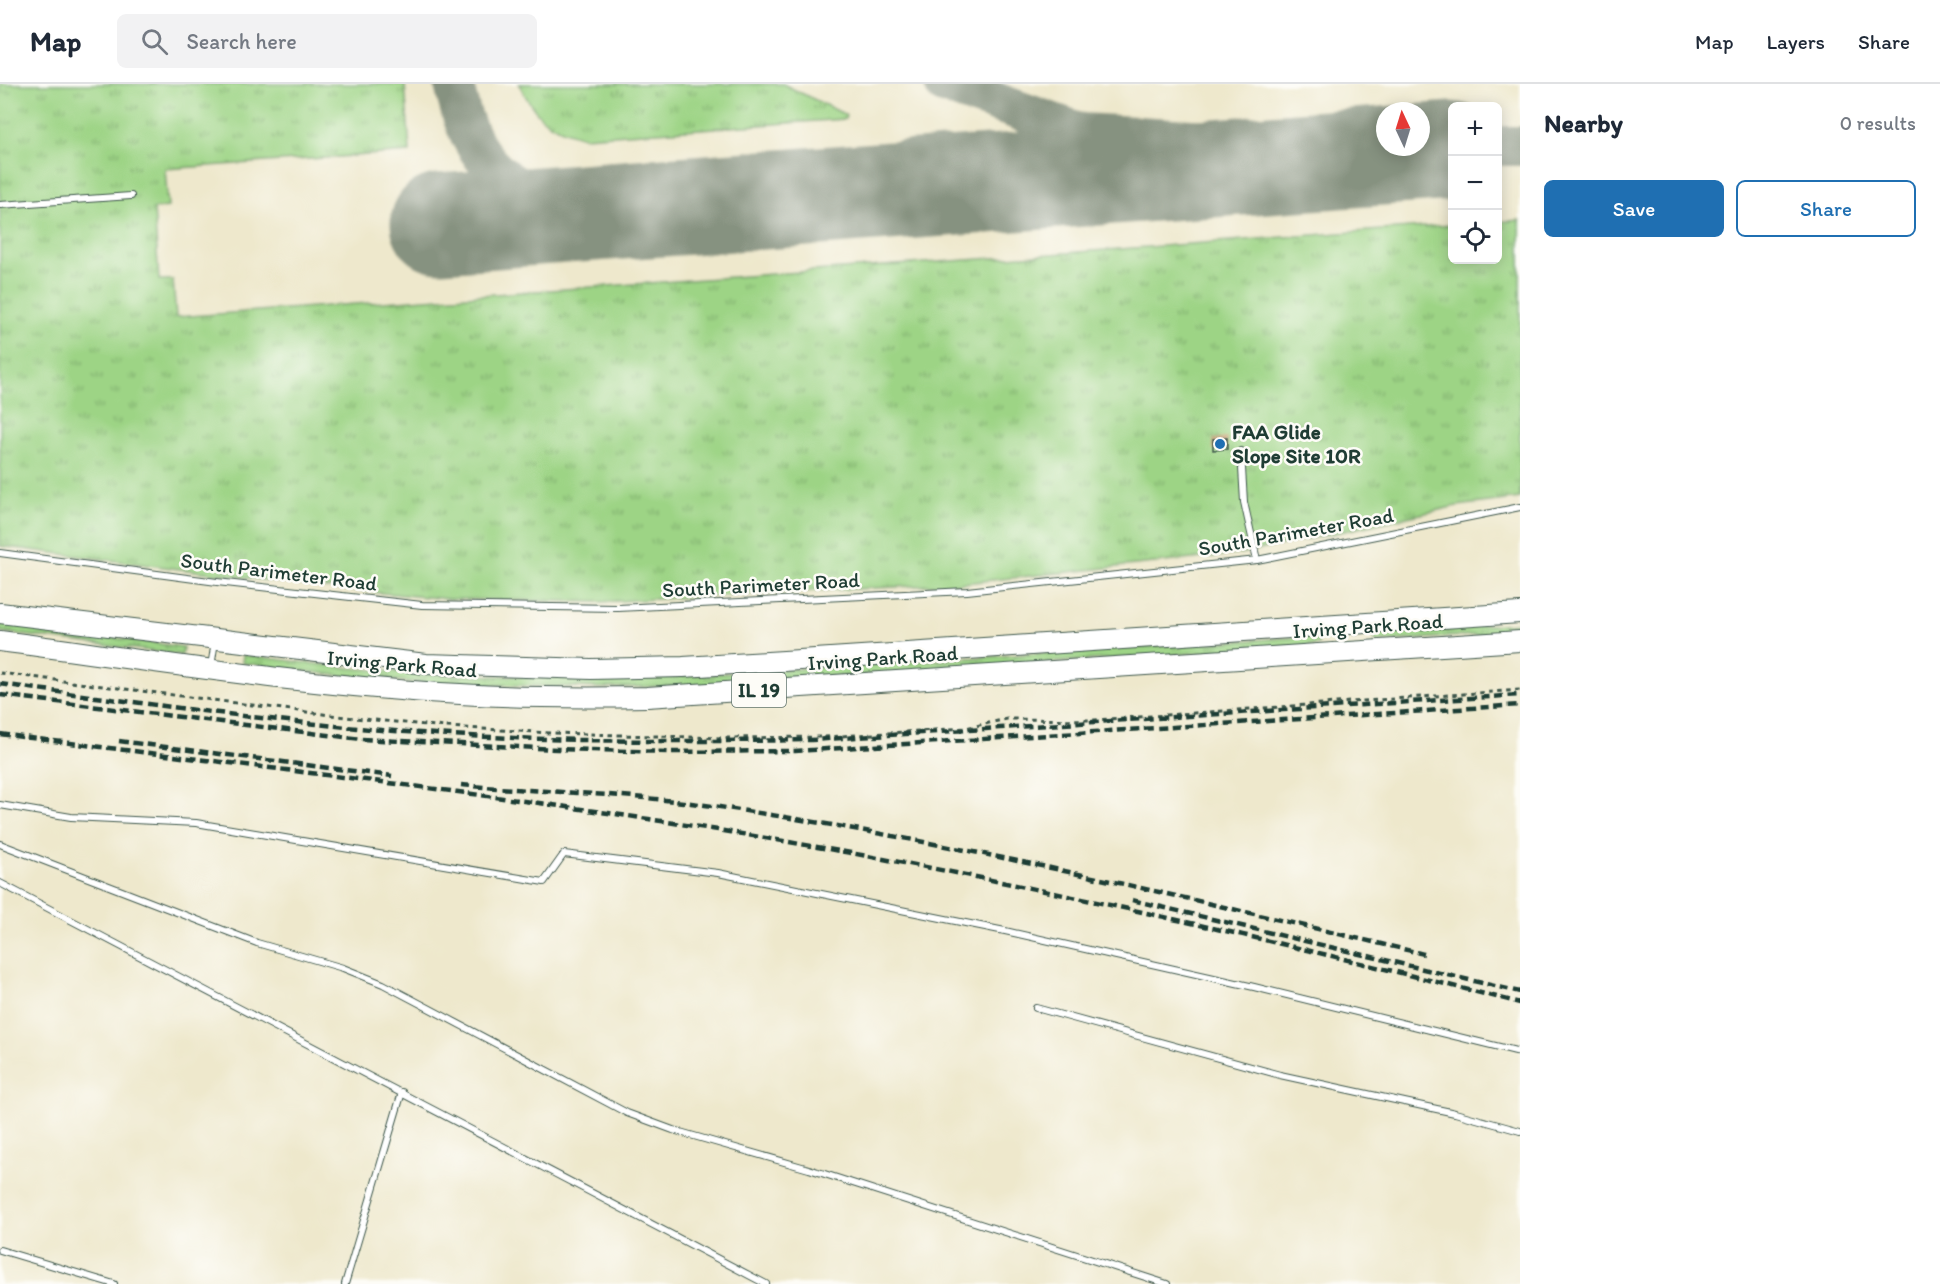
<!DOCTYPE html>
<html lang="en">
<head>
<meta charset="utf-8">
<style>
  :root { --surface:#fff; --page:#f2f2f3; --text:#1f2937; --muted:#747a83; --line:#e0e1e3; --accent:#1f6fb2 }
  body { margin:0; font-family:Itim,sans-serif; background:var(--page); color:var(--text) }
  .controls { position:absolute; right:18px; top:18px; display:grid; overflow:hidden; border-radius:9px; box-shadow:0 3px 15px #0003 }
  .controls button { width:54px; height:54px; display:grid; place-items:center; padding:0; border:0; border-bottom:2px solid var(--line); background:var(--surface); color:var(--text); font:30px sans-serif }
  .compass { position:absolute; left:1376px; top:18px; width:54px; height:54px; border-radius:50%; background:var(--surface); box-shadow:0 3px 15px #0003; rotate:356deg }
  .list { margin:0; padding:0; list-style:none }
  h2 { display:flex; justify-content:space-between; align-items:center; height:78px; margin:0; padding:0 24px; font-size:26px }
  h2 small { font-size:20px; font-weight:400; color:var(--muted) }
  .actions { display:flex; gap:12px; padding:18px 24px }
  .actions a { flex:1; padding:14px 0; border:2px solid var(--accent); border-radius:9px; text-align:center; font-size:21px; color:var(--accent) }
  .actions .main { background:var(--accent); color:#fff }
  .icon { flex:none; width:33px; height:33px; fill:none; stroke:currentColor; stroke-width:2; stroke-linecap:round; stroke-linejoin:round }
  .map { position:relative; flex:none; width:1520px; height:1200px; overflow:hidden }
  header { display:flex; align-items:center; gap:36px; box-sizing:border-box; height:84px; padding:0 30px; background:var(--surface); border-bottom:2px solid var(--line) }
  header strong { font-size:28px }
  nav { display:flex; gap:33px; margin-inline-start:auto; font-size:21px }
  .search { width:420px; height:54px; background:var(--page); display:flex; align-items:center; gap:15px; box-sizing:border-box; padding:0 21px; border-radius:9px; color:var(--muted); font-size:22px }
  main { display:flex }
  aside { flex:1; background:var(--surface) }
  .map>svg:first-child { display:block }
</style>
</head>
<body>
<header>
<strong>Map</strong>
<div class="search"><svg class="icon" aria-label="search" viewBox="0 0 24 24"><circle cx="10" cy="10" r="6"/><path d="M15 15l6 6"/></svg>Search here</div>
<nav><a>Map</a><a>Layers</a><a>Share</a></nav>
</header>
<main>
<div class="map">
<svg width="1520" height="1200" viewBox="0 0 1520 1200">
  <defs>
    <pattern id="grass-tufts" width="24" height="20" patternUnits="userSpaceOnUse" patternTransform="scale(1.5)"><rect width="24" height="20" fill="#9dd485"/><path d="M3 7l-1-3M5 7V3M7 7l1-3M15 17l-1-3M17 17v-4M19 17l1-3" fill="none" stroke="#7fad6e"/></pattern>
    <pattern id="building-cross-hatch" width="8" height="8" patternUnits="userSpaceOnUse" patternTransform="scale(1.5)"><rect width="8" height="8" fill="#c99d70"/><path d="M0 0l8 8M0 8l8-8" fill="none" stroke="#a3815d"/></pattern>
  </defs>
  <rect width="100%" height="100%" fill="#fdfcf7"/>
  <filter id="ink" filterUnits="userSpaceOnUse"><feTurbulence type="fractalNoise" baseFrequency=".0167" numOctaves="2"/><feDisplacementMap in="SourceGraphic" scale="12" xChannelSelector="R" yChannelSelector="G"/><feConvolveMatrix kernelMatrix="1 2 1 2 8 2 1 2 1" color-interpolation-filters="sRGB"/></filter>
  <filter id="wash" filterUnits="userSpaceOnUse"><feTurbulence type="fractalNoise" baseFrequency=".008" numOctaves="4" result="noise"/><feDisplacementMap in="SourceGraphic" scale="24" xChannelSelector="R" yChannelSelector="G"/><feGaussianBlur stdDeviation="1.35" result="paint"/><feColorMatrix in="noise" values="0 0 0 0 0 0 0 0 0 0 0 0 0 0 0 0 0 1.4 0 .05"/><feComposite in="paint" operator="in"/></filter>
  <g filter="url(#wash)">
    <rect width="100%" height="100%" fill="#eee8cc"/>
    <path fill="url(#grass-tufts)" stroke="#5e885c" stroke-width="1.5" d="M0,0H405L410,68L165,85L168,123L154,125L159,196H173L176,233L1452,141V176H1498V138L1520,136V414L1457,422L1240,470L955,500L599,518L449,515L335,505L0,462Z
      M519,0H783L846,31L845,35L584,53C546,43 536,34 519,0Z
      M0,539L183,563L182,571L0,548Z
      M1520,539V548L1375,558L1374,548Z
      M1318,552V561L727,600L606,604L423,599L350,593L242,579L243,571L350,584L426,590L632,595Z"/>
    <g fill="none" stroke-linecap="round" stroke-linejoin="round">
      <path stroke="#869280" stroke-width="40" d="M454,0C470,84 509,108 588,129
        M944,0L1082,49L1339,63H1385
        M1498,62H1520
        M1421,63L1452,62"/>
      <path stroke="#869280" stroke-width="99" d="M440,139L1452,67"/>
    </g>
    <g id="blocks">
      <path fill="url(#building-cross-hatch)" d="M1227,354V365L1213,366V355Z"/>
    </g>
  </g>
  <g filter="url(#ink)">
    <use href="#blocks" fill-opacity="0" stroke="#3e574b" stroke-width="1.5"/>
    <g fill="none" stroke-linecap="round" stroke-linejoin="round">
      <g stroke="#3e574b" stroke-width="8">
        <path id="lane" d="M0,121L131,112
          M1241,367L1244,418L1257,476
          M0,469L217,498L422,521L618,524L967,507L1257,476L1520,423
          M211,583L215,557
          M0,721L71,733L196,739L544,798L564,770L718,789L1005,847L1254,903L1520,968
          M0,760L257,859L343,884L383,900L627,1029L673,1046L809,1085L1167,1200
          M0,799L766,1200
          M1036,924L1280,991L1455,1029L1520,1047
          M0,1166L114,1200
          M345,1200L402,1008"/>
      </g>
      <g stroke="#3e574b" stroke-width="22">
        <path id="primary" d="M0,529L426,580L591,585L683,583L800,576L1520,529
          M0,557C153,577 306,602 460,610C522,614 585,614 647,613L1520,557"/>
      </g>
      <path stroke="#3e574b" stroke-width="3" stroke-dasharray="4.5 4.5" stroke-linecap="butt" d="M0,589L354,634L446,643L552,649L724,654L825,653L966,644L1007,635L1095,636L1520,606"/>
      <use href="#lane" stroke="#fff" stroke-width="6"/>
      <use href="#primary" stroke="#fff" stroke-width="20"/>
      <path stroke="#1f3d34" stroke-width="4.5" stroke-dasharray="9 4.5" stroke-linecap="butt" d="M0,600C135,618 270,638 407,648C541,658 677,658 811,656L1520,611
        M0,611L361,655L557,665L668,668L795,667L1520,621
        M0,650C267,685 535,713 800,760C1042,802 1282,858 1520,919
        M119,657L392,692
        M461,701C538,708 614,709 691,719C939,753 1181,813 1424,870
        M1132,816L1520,908"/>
    </g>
  </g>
  <circle fill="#1f6fb2" stroke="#fdfcf7" stroke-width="2" cx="1220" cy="360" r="6"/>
  <g text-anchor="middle" stroke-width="5" stroke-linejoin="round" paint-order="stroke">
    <rect fill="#fdfcf7" stroke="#62766e" stroke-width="1.5" x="732" y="589" width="54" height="34" rx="4.5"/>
    <g font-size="20" font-weight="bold" fill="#1f3d34">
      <text x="759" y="613">IL 19</text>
    </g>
    <g font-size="21" font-weight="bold" fill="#1f3d34" stroke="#fdfcf7" text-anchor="start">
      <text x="1232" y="355">FAA Glide<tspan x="1232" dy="24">Slope Site 10R</tspan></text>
    </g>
    <g font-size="21" fill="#1f3d34" stroke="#fdfcf7">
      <text transform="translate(1296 448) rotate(-10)" y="7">South Parimeter Road</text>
      <text transform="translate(279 488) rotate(7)" y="7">South Parimeter Road</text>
      <text transform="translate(761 501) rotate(-3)" y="7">South Parimeter Road</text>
      <text transform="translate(1368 542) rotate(-4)" y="7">Irving Park Road</text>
      <text transform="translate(883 574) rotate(-4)" y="7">Irving Park Road</text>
      <text transform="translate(402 580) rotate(5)" y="7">Irving Park Road</text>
    </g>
  </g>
</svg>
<div class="controls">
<button>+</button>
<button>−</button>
<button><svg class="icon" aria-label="locate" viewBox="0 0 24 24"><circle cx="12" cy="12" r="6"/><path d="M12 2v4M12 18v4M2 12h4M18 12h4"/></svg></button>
</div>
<svg class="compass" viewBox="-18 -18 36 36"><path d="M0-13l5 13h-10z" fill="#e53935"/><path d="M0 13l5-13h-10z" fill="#747a83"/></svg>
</div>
<aside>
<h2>Nearby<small>0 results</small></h2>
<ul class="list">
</ul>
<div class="actions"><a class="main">Save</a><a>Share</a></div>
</aside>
</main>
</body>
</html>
